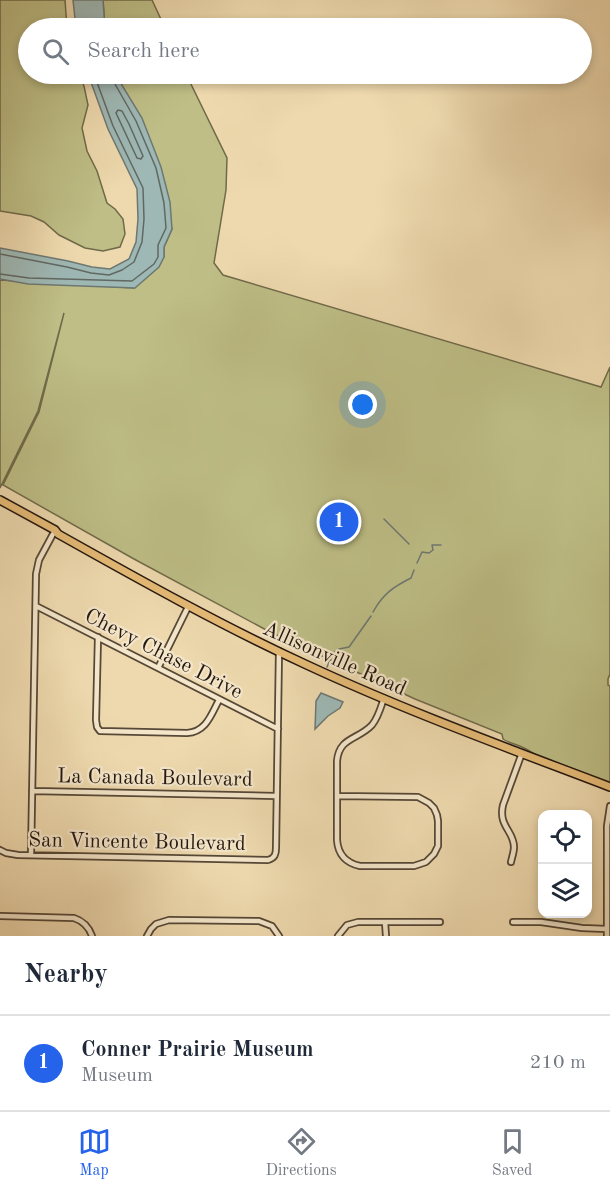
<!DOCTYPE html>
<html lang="en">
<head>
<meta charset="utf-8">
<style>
  :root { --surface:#fff; --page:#f6f6f7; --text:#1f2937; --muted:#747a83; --line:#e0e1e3; --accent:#2563eb }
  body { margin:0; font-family:"Old Standard TT",serif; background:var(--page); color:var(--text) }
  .controls { position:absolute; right:18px; bottom:18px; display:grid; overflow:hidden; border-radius:12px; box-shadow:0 3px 9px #0003 }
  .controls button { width:54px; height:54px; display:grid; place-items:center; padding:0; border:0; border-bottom:2px solid var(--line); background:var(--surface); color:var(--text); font:30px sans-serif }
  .you { position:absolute; left:363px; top:405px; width:21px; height:21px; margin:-15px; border:4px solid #fff; border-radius:50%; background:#1a73e8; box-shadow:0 0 0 9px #1a73e833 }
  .badge { display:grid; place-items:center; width:39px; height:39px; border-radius:50%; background:var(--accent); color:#fff; font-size:20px; font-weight:700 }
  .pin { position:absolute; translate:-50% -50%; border:3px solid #fff; box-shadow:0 2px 6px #0006 }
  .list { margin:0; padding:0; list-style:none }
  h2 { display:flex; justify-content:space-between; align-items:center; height:78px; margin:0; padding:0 24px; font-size:26px }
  h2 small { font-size:20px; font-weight:400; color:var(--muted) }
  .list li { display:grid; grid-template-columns:39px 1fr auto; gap:18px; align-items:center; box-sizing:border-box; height:96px; padding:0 24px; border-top:2px solid var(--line) }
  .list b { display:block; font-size:22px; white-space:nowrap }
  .list p { margin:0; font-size:20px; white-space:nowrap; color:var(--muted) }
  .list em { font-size:20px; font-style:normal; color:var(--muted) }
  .icon { flex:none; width:33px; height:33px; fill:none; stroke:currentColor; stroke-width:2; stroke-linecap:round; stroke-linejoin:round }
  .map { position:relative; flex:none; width:610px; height:936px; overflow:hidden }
  .search { position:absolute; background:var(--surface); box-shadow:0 3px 9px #0003; left:18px; right:18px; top:18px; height:66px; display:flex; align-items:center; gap:15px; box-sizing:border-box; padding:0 21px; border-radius:33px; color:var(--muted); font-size:22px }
  .sheet { height:174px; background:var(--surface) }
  nav { display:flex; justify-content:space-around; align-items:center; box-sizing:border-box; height:84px; border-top:2px solid var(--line); background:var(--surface); font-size:16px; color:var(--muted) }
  nav a { display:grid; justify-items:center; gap:3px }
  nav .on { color:var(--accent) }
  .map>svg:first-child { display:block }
</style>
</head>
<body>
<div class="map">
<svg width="610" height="936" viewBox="0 0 610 936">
  <rect width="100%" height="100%" fill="#eed9ae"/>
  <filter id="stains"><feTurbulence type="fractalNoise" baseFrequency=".00333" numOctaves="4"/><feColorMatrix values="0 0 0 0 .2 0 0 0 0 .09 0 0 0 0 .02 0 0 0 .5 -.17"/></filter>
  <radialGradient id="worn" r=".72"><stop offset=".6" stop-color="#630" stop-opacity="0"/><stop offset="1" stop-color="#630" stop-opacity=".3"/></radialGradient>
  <path fill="#bebe86" stroke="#706a4a" stroke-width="1.5" d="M0,0H65L67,28H28V74H78L84,86L88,105L82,128L87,151L97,171L107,203L115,209L123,219L125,234L120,247L103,251L85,248L59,235L44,222L31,216L0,211Z
    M103,0H152L165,28H105Z
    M118,74H186L227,158L226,190L214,263L223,275L601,387L610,367V674L608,679V685L610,686V782L550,760C538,759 532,751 522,747C515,744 509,743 503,739L502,734L415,699L270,632L134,559L3,485L39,412L64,313L38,411L0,488V280L134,288L164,257V247L172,229Z"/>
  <path fill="#9eb8b5" stroke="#6d7873" stroke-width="1.5" d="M73,0H103L105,28H76Z
    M88,74H118L120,82L142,118L161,167L170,202L172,229L164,247V257L159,267L135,288L28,284L0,279V248L68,261L92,267L110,269L129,259L136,242L138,219L137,189L108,129Z
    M321,693L343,702L340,708L328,716L315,729L316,701Z"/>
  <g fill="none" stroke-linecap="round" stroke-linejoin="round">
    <path stroke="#606862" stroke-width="1.5" d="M118,110L122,111L129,124L143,156L141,159L137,158L116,113Z
      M0,254L67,267L91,273L109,275L122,270L134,262L142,242L144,219L143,188L113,126L94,74
      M0,274L29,278L132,281L154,264L158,257V245L166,228L164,203L156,168L136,121L115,84L112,74"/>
    <path stroke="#6d7873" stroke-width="1.5" d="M384,519L409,544
      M417,563L422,552L429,553L433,550L432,545H441
      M373,612C383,594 393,587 411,578L414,570
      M327,667L333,653L339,649L349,647L371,616"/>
    <g stroke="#564837" stroke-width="8">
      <path id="minor" d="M36,606L278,729
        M98,637L96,720L97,727L100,731L187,733C206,732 211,715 219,700
        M158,668L188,607
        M32,791L276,796
        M337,796L418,797L429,803L434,808L437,815L438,821V846L434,854L426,862L414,866H360C346,863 338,854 337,840V761C339,737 358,740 372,725C378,718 381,707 384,698
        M0,850L6,853L18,855L268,860C275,858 276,854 276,848L279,651
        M31,855L36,574L39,560L53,534
        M511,862C512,857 514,852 514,847C514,831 498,826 503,805L522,753
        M0,916L74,918C83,921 89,927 92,936
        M385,922L386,936
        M513,922H541L582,928L607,929
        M147,936L151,929L156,924L169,920L259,921L272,926L279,936
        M338,936L347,925L358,922H440
        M607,936V826L610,806"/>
    </g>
    <g stroke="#23170f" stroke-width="10">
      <path id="primary" d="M0,500L55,530L58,534C140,580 222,626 307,665C406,711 508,748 610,787"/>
    </g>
    <use href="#minor" stroke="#f4e6ca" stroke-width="4.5"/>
    <use href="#primary" stroke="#e7bc77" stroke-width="7"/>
  </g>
  <g text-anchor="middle" stroke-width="4.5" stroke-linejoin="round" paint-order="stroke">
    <g font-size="21" fill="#23170f" stroke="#f4e6ca">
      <text transform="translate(164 653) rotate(27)" y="7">Chevy Chase Drive</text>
      <text transform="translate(335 658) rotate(24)" y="7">Allisonville Road</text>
      <text transform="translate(155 777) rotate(1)" y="7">La Canada Boulevard</text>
      <text transform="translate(137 841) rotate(1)" y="7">San Vincente Boulevard</text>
    </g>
  </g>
  <rect width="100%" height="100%" filter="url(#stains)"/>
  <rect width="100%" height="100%" fill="url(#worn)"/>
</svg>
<div class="controls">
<button><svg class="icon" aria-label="locate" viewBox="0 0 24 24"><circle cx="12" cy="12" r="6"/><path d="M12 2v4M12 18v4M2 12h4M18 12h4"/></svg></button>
<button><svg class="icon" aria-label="layers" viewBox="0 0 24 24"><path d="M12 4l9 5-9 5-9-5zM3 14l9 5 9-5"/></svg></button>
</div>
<div class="you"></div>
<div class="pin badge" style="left:339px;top:522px">1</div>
<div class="search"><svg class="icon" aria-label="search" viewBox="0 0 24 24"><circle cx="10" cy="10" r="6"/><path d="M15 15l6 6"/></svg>Search here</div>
</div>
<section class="sheet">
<h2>Nearby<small></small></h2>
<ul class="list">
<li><span class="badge">1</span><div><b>Conner Prairie Museum</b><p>Museum</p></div><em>210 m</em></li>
</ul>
</section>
<nav>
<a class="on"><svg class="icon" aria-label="map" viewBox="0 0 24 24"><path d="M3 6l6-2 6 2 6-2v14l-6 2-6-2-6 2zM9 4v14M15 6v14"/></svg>Map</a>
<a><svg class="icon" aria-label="directions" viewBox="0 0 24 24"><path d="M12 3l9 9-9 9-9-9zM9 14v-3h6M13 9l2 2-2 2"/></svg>Directions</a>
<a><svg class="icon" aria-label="saved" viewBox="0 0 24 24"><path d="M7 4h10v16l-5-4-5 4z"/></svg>Saved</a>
</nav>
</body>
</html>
